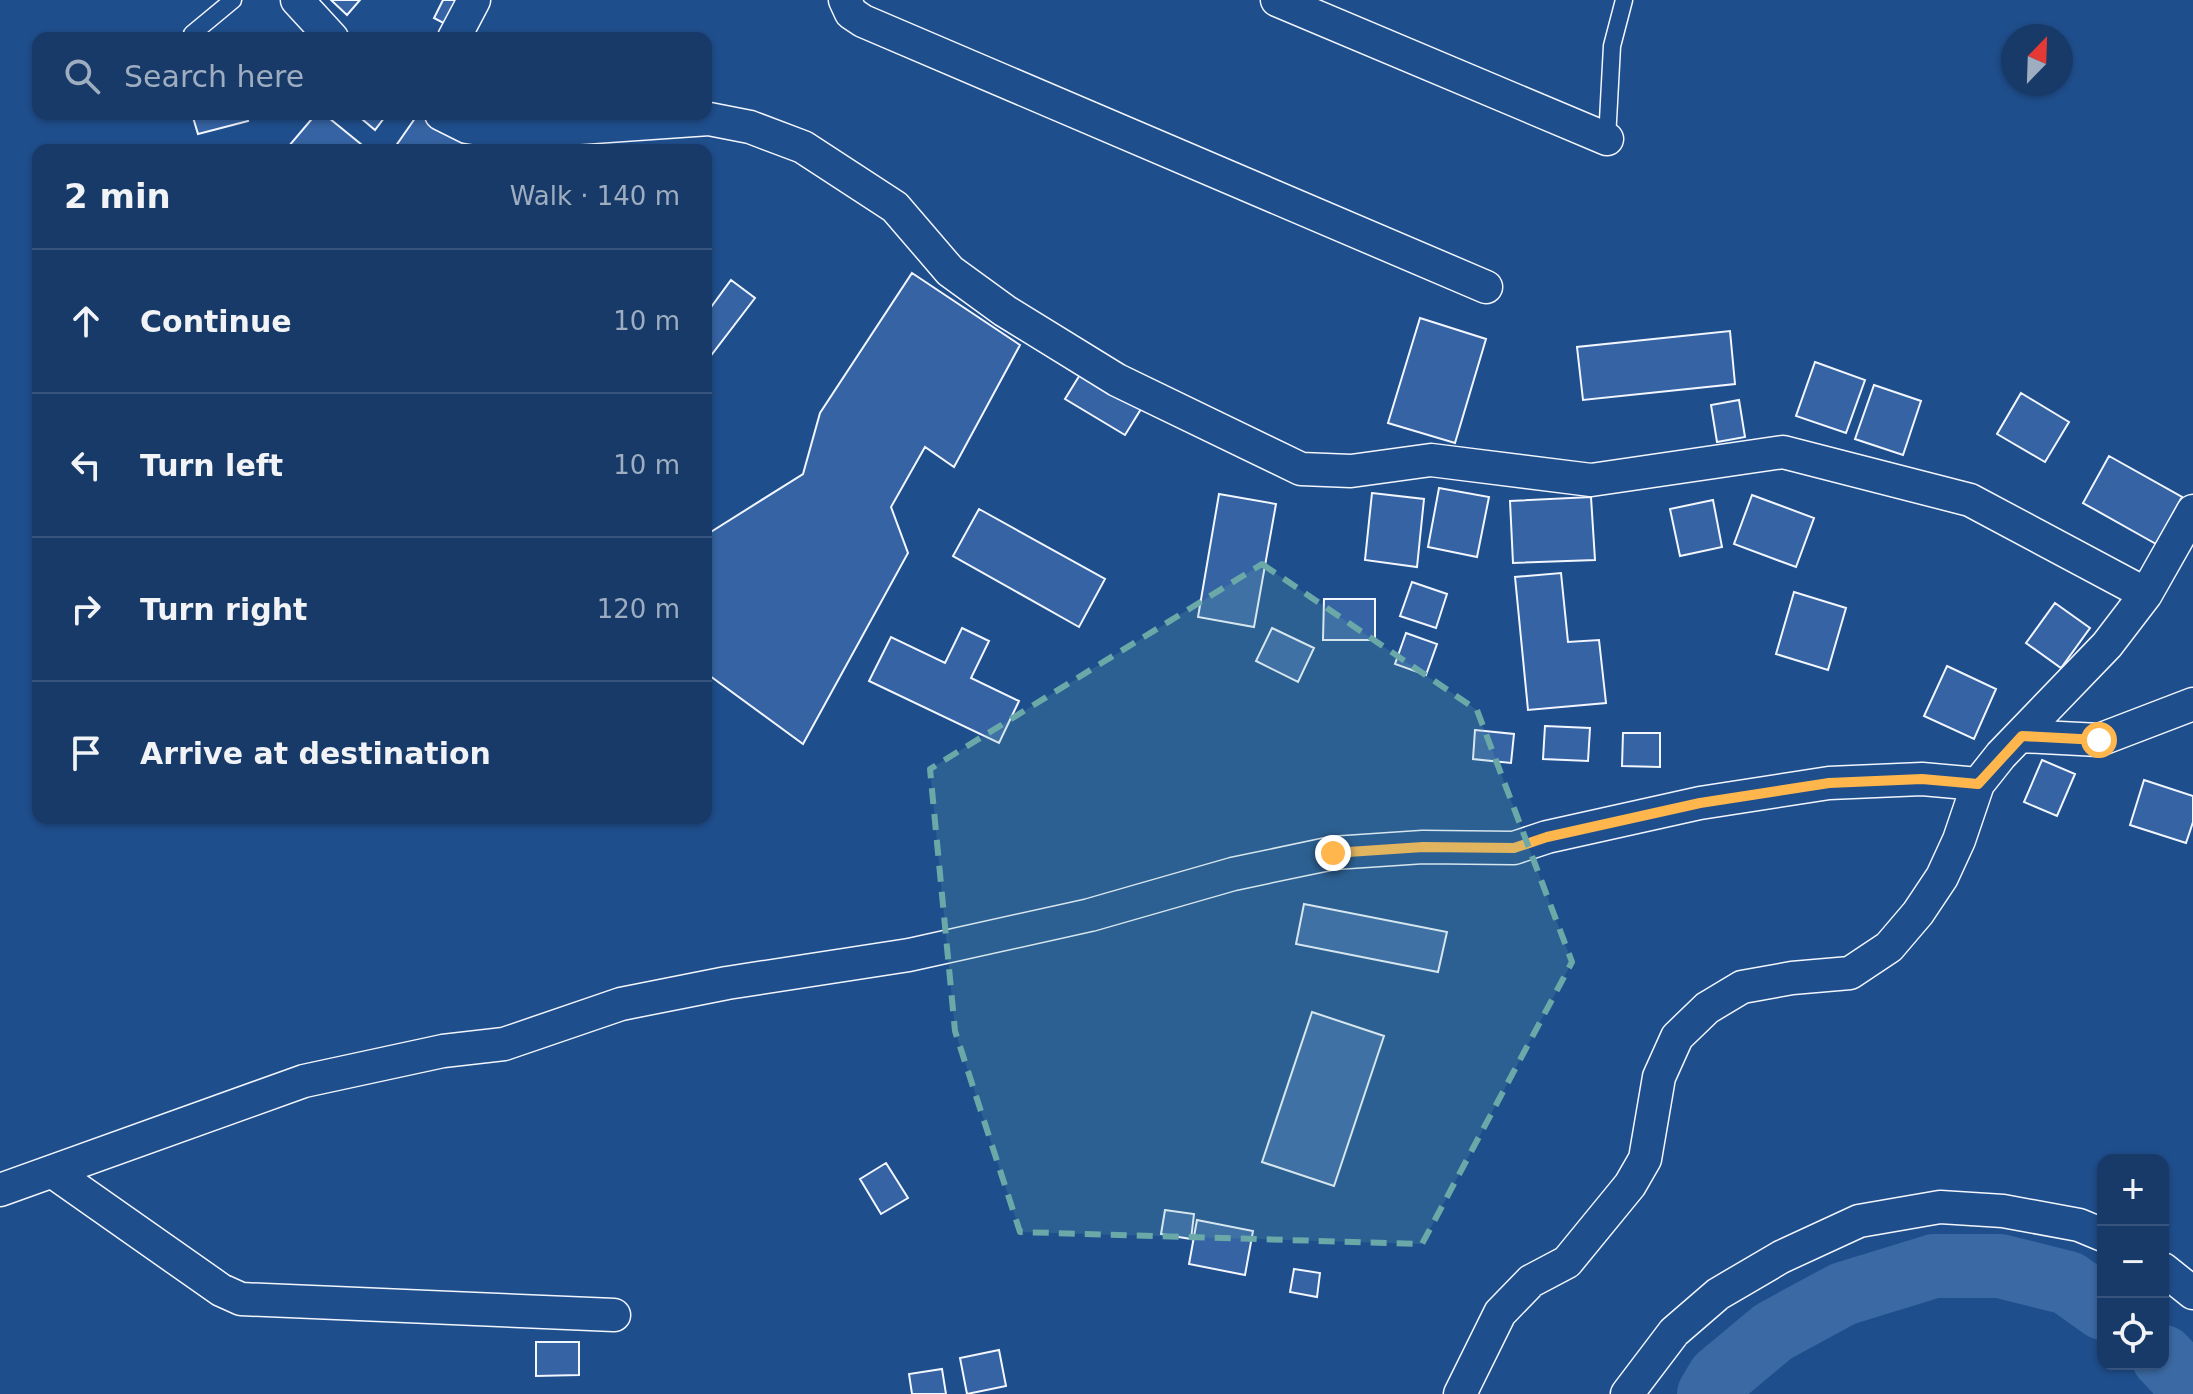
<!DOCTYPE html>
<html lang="en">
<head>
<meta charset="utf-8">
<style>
  :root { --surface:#173a69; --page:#244571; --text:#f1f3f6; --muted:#9eadc0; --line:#36547d }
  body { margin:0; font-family:"DejaVu Sans",sans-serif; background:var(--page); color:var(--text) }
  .controls { position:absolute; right:24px; bottom:24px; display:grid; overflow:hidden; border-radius:16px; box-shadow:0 2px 6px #0004 }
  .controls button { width:72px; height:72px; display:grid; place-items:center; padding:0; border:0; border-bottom:2px solid var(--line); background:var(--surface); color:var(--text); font:40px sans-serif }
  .compass { position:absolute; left:2001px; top:24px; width:72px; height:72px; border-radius:50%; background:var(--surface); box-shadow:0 2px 6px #0004; rotate:23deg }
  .stop { position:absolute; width:24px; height:24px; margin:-18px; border:6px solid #ffb74d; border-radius:50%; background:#fff }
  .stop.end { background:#ffb74d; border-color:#fff; box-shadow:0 2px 8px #0008 }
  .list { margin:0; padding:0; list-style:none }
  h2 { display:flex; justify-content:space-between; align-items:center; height:104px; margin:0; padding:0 32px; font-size:34px }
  h2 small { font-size:26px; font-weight:400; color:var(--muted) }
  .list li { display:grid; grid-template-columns:52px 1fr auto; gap:24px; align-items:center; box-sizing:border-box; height:144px; padding:0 32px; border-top:2px solid var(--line) }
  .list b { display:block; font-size:30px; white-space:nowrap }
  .list em { font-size:26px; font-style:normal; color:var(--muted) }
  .icon { flex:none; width:44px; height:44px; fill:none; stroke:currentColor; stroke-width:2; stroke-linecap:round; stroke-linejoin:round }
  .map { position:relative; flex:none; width:2193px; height:1394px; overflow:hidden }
  .search { position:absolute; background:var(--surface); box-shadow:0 2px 6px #0004; left:32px; top:32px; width:680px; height:88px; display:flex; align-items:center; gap:20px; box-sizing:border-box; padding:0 28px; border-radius:16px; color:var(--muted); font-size:30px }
  .panel { position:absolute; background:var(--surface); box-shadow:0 2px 6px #0004; left:32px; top:144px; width:680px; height:680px; border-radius:16px }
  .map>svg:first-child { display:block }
</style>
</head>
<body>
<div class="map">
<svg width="2193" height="1394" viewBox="0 0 2193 1394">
  <rect width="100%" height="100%" fill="#1f4e8c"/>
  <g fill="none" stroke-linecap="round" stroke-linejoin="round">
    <path stroke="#3b69a3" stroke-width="64" d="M2163,1357L2193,1389
      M1709,1394L1719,1377L1773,1332L1843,1294L1934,1266H2000L2068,1283L2103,1308"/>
  </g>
  <path fill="#3563a3" stroke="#f2f6ff" stroke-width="2" d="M331,0H360L347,15Z
    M443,0H468L453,28L434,18Z
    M192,114H246L248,121L198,134Z
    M316,114H324L367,149L292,150L288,147Z
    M356,114H387L375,130Z
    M418,114L465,145L461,150H393Z
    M912,273L1020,345L954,467L925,447L891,507L908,553L803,744L706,673V535L803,474L820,413Z
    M731,280L755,298L706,362V314Z
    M1420,318L1486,339L1455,443L1388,423Z
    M1730,331L1735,384L1583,400L1577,347Z
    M1815,362L1865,380L1846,433L1796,416Z
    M1081,373L1141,409L1125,435L1065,399Z
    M1874,385L1921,401L1903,455L1855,439Z
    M2021,393L2069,422L2045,462L1997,434Z
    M1739,400L1745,437L1717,442L1711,405Z
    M2109,456L2182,497L2156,544L2083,503Z
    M1439,488L1489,497L1477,557L1428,547Z
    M1372,493L1424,499L1417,567L1365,560Z
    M1219,494L1276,504L1254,627L1198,617Z
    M1752,495L1814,518L1796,567L1734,544Z
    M1591,497L1595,560L1513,563L1510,501Z
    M1713,500L1722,547L1680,556L1670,509Z
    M979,509L1105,579L1079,627L953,556Z
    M1561,573L1568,642L1599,640L1606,703L1528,710L1515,577Z
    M1412,582L1447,594L1436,628L1400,616Z
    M1794,592L1846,608L1828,670L1776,654Z
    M1324,599H1375V640H1323Z
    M2055,603L2090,628L2061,668L2026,643Z
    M962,628L989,641L971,678L1019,701L999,743L869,681L891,637L945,663Z
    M1272,628L1314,648L1298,682L1256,661Z
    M1406,633L1437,644L1426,675L1395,664Z
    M1947,666L1996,689L1974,739L1924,716Z
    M1545,726L1590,728L1588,761L1543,759Z
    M1475,730L1514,734L1511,763L1473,759Z
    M1623,733H1660V767L1622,766Z
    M2042,760L2075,774L2057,816L2024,802Z
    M2144,780L2193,796V822L2186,843L2130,825Z
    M1304,904L1447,932L1438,972L1296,944Z
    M1312,1012L1384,1036L1334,1186L1262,1162Z
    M886,1163L908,1198L881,1214L860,1179Z
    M1165,1210L1194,1214L1191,1239L1161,1234Z
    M1197,1220L1253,1231L1245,1275L1189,1264Z
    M1294,1269L1320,1273L1317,1297L1290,1292Z
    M536,1342H579V1375L536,1376Z
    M999,1350L1006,1386L967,1394L960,1358Z
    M942,1369L946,1394H912L909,1374Z"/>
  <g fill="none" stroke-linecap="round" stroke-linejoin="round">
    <g stroke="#f2f6ff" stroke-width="19">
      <path id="lane" d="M192,34L233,0
        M1607,139L1612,46L1624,0"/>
    </g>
    <g stroke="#f2f6ff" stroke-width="35">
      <path id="street" d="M297,0L332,38
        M845,0L851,13L863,21L1486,287
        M1277,0L1607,139
        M454,38L474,0
        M441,114L467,127L506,133L709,119L750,127L803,147L895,207L950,271L1005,311L1117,380L1301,469L1351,471L1431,460L1591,480L1783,452L1970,500L2146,594
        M2022,736L2099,740L2193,704
        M53,1172L221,1290L241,1299L614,1315
        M0,1190L304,1081L443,1051L504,1044L621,1004L727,983L909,955L1090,915L1233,874L1333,853L1423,847L1514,848L1547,837L1700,803L1829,783L1922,779L1978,784
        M2163,1269L2193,1293
        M1460,1394L1500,1313L1531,1281L1567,1262L1630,1185L1645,1159L1659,1077L1677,1037L1707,1008L1742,987L1792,978L1850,973L1889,947L1918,913L1942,877L1959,840L1978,784L2001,755L2107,645L2146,594L2193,511
        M1627,1394L1674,1332L1718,1294L1781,1257L1859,1221L1940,1207L2003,1211L2079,1225L2103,1235"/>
    </g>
    <use href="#lane" stroke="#1f4e8c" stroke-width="16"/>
    <use href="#street" stroke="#1f4e8c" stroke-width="32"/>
  </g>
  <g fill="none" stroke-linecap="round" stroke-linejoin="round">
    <path stroke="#ffb74d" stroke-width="10" d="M1333,853L1423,847L1514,848L1547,837L1700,803L1829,783L1922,779L1978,784L2022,736L2099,740"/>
  </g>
  <path fill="#6aa9a8" fill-opacity="0.2" stroke="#6aa9a8" stroke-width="6" stroke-dasharray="16 10" stroke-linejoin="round" d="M1262,564L1477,710L1572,962L1422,1244L1020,1232L955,1031L930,769Z"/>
</svg>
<div class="controls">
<button>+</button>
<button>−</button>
<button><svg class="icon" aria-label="locate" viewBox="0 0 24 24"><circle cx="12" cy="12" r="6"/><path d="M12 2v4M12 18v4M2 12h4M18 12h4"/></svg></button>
</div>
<svg class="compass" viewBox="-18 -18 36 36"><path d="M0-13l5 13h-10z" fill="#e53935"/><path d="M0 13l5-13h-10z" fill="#9eadc0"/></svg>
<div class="stop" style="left:2099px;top:740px"></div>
<div class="stop end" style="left:1333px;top:853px"></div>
<div class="search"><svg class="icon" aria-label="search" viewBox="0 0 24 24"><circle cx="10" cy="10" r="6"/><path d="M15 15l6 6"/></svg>Search here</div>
<section class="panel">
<h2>2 min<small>Walk · 140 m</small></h2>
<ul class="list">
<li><svg class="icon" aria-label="ahead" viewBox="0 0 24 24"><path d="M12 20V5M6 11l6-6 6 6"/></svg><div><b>Continue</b></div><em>10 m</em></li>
<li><svg class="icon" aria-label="left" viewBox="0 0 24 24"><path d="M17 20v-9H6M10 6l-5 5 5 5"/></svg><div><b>Turn left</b></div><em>10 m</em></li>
<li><svg class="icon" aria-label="right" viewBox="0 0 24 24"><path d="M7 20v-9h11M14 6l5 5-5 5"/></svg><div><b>Turn right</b></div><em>120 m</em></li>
<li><svg class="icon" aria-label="arrive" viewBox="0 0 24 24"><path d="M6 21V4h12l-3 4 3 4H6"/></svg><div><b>Arrive at destination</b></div></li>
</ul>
</section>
</div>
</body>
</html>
